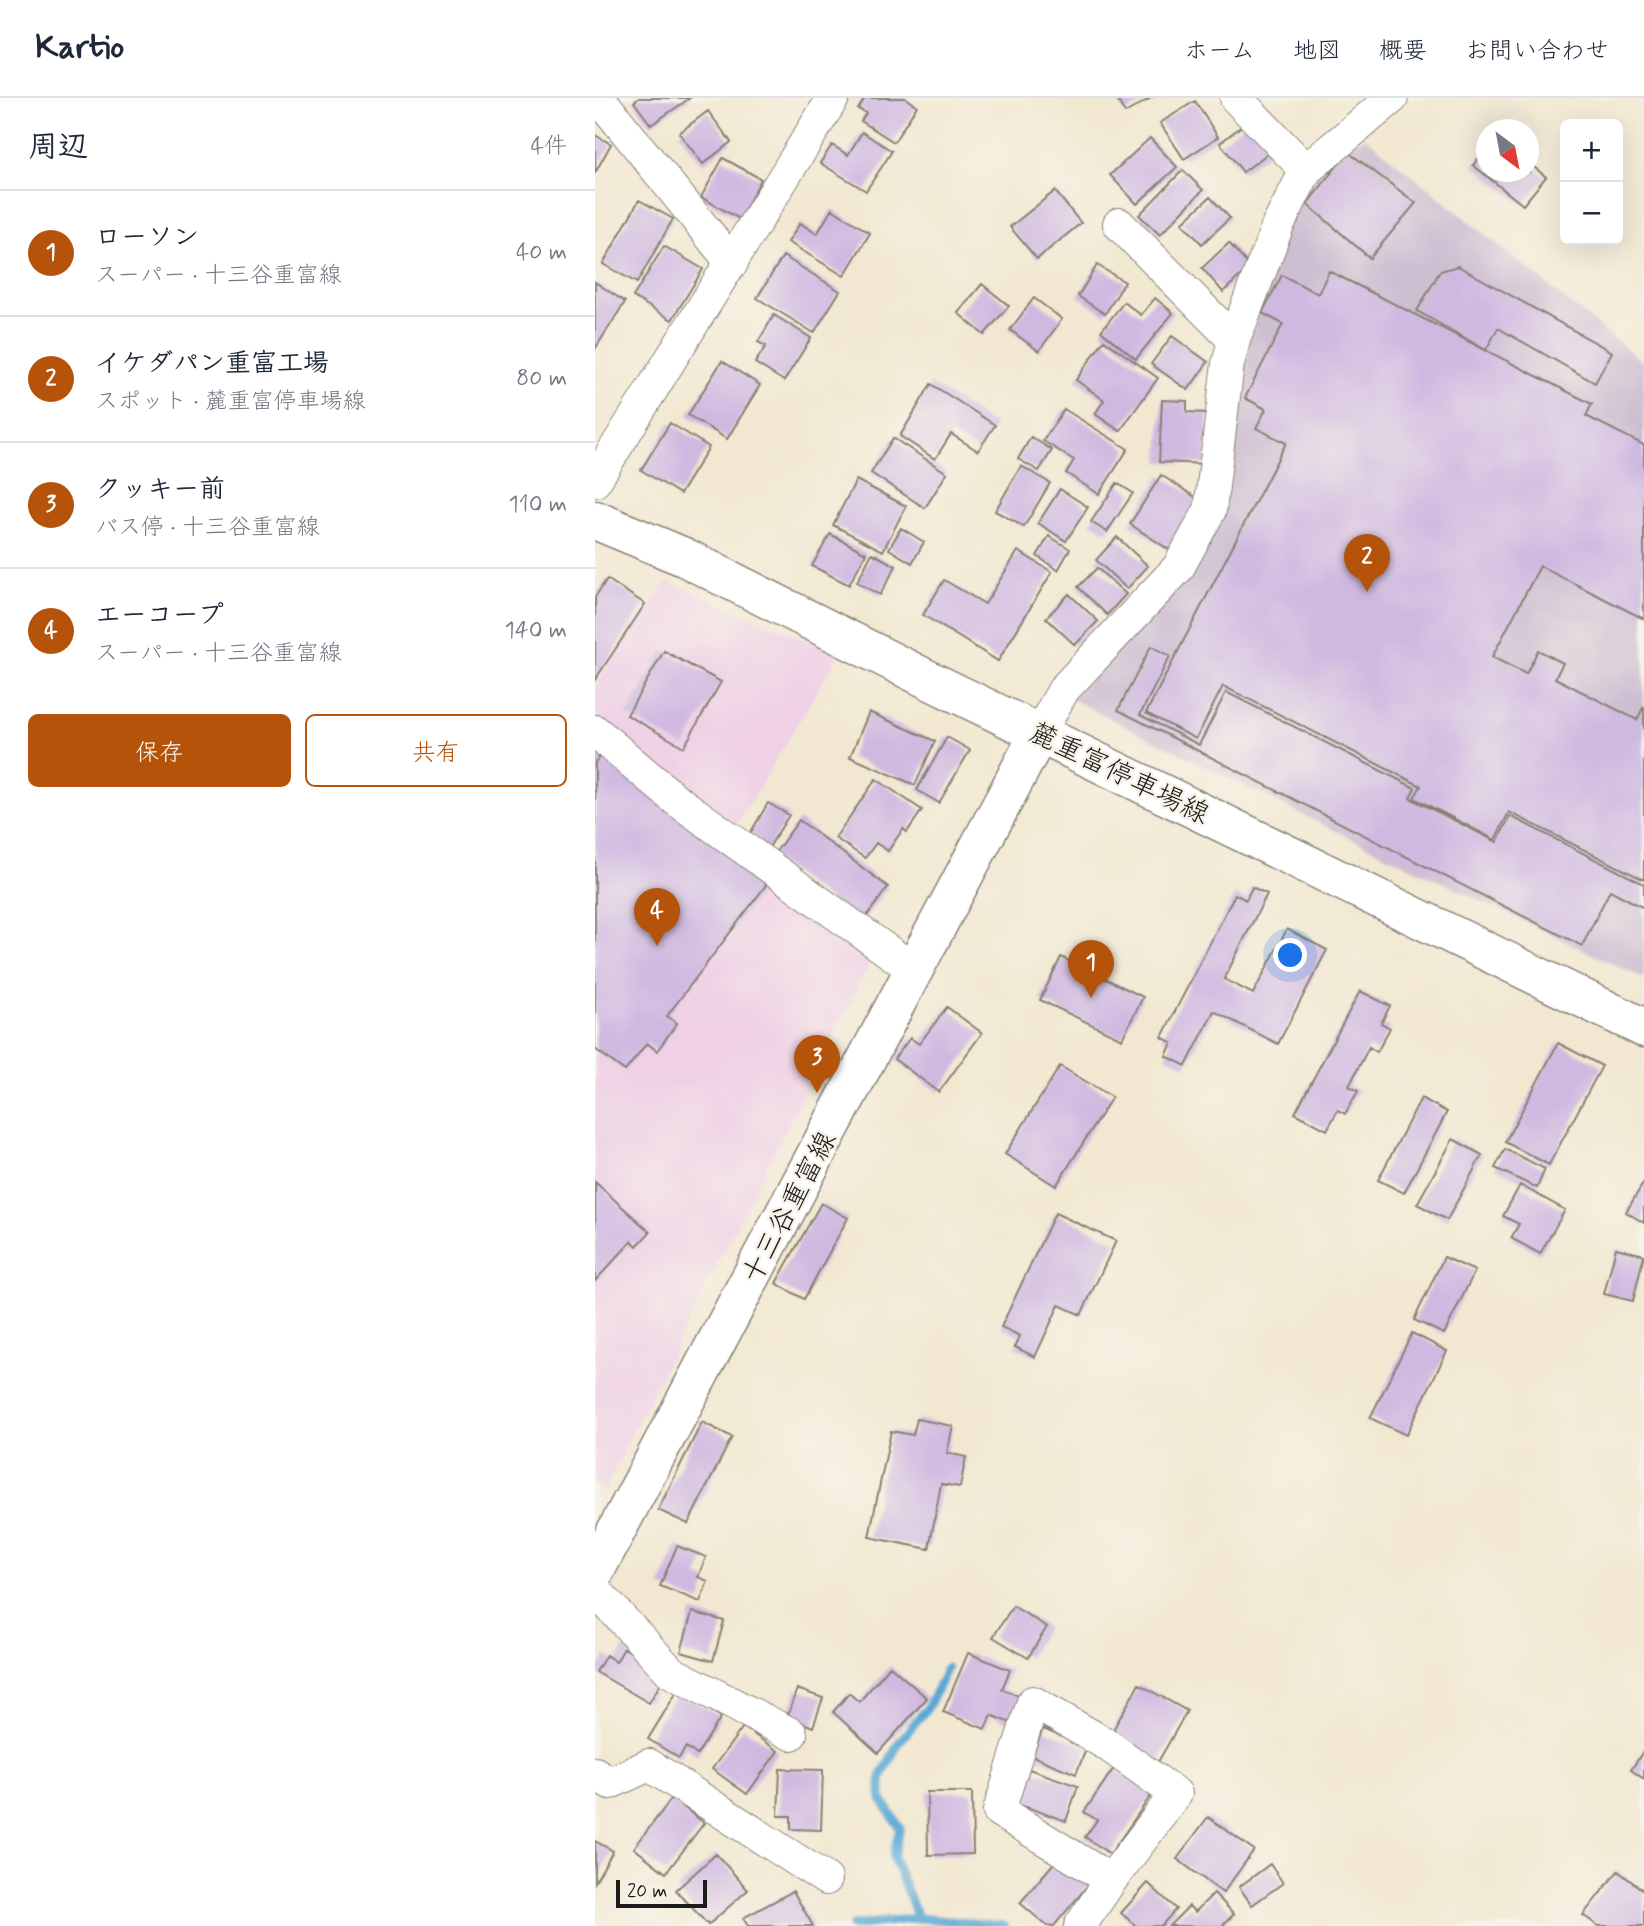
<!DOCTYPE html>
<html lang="ja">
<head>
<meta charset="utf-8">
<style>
  :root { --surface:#fff; --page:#f6f6f7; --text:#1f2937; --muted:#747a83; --line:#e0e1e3; --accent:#b45309 }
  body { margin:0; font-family:Mynerve,"Klee One",sans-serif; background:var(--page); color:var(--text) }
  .controls { position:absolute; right:21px; top:21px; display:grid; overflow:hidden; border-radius:10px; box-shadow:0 7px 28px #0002 }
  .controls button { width:63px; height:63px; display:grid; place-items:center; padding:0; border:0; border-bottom:2px solid var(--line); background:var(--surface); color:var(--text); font:35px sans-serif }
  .compass { position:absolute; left:881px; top:21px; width:63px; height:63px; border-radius:50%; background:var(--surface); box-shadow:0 7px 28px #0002; rotate:148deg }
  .scale { position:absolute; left:21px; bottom:18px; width:91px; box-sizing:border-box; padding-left:7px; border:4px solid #1c1c1c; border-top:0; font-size:19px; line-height:24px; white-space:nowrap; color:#1c1c1c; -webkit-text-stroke:5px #f7f3e8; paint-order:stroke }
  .you { position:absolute; left:696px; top:858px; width:24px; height:24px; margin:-18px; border:5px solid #fff; border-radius:50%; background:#1a73e8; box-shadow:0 0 0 10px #1a73e833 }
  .badge { display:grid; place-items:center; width:46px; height:46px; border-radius:50%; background:var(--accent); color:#fff; font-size:23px; font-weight:700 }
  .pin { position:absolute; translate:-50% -58px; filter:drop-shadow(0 2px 4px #0008) }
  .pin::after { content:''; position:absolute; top:37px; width:24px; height:21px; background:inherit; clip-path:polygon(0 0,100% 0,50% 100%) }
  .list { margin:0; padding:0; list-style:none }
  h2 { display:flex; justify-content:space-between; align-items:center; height:91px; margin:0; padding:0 28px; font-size:30px }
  h2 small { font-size:23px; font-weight:400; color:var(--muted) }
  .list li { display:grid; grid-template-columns:46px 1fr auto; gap:21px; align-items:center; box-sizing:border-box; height:126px; padding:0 28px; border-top:2px solid var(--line) }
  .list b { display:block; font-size:26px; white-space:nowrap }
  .list p { margin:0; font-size:23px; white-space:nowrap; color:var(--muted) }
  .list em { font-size:23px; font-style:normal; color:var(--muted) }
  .actions { display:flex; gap:14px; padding:21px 28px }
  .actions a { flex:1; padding:16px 0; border:2px solid var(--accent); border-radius:10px; text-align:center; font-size:24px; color:var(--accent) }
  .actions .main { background:var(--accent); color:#fff }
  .map { position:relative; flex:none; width:1049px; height:1828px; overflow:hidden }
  header { display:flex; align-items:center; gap:42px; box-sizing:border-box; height:98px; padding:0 35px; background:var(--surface); border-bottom:2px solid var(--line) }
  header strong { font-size:33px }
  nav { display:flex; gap:38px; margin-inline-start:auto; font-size:24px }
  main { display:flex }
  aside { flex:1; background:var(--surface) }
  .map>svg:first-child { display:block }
</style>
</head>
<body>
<header>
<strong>Kartio</strong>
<nav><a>ホーム</a><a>地図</a><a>概要</a><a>お問い合わせ</a></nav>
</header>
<main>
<aside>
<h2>周辺<small>4件</small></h2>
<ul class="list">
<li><span class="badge">1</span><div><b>ローソン</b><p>スーパー · 十三谷重富線</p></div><em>40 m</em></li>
<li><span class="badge">2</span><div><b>イケダパン重富工場</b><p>スポット · 麓重富停車場線</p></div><em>80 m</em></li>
<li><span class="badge">3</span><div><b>クッキー前</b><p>バス停 · 十三谷重富線</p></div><em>110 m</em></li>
<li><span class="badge">4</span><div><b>エーコープ</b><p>スーパー · 十三谷重富線</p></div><em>140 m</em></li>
</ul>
<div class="actions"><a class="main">保存</a><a>共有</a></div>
</aside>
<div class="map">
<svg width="1049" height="1828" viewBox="0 0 1049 1828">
  <rect width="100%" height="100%" fill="#f7f3e8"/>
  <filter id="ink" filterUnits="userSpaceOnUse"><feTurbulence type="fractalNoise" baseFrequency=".0143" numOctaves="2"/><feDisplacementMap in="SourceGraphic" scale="14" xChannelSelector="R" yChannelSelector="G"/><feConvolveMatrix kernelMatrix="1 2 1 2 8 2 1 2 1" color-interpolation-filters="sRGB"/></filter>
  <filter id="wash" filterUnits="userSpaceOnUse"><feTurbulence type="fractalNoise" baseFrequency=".00686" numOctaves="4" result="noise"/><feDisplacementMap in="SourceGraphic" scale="28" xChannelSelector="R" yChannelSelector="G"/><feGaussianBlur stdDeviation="1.57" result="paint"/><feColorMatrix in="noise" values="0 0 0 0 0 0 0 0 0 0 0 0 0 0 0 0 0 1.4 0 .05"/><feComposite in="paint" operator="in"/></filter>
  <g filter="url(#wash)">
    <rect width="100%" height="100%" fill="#f2e8d1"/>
    <path fill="#efd0e6" d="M72,483L245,555L134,740L280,855L36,1337L10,1393L0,1386V586Z"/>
    <path fill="#cdbed2" d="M770,39L1049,265V881L724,725L476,601L596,470L640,257L708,75Z"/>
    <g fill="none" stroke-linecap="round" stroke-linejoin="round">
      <path stroke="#5aa9d4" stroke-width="9" d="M323,1820L409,1828
        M257,1828L323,1820L298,1759L305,1730L286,1700V1679L304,1644L333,1609L352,1570"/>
    </g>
    <g id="blocks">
      <path fill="#d0b9e1" d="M44,0H95L56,27L39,4Z
        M270,0H310L322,8L299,44L266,23L271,15L263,11Z
        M521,0H556L530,15Z
        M600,3L623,39L589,61L565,25Z
        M113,13L136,44L108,66L84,35Z
        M653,23L676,53L648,74L625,45Z
        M267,34L297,53L271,93L225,65L237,47L253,57Z
        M0,37L16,46L0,75Z
        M555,40L582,69L542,106L515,77Z
        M892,51V74H934V65L951,79L928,107L878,67Z
        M753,54L821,105L775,160L712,106Z
        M128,60L166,81L145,121L106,99Z
        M588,72L608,92L565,137L544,117Z
        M460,93L486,125L442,161L415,129Z
        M615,99L635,120L607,146L587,125Z
        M44,102L78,121L42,185L8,166Z
        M237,111L275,135L249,178L193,144L205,125L222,136Z
        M634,145L655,169L628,194L607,170Z
        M69,148L108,171L77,222L38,199Z
        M188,158L245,193L219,235L162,200Z
        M502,167L530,184L510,216L483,198Z
        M863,168L1017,254L1000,285L903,230L891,252L822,213L845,173Z
        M734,173L997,306L991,318L1049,347V521L945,468L897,559L931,576L943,552L968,565L960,580L1042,622L1049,608V782L914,714L900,742L819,700L826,688L628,588L601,641L551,615L691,345L661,330L671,311L650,300L688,226L667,215L687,177L723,196Z
        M0,184L30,204L0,251Z
        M387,186L414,208L389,237L363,215Z
        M439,200L467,221L444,253L415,232Z
        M560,200L578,215L541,261L506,233L529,204L546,217Z
        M179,217L216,240L189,283L160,265L171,248L163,244Z
        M577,238L613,264L593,292L556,266Z
        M509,242L563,280L525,333L500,316L509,302L481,282Z
        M127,263L165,287L132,341L93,317Z
        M336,286L400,327L383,353L356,336L340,361L305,338Z
        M567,302L592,303V314L613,315L611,366L564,364Z
        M469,311L533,351L504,396L471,375L479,362L448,343Z
        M75,325L114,349L85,396L46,372Z
        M436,339L457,352L444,373L423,361Z
        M298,340L352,375L330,410L276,375Z
        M426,368L455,385L429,429L400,413Z
        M566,377L611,406L579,455L535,426Z
        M261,382L311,408L288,453L238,427Z
        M522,385L538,395L512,434L496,424Z
        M465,391L493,409L471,443L443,425Z
        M306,430L329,444L317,465L294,451Z
        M235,436L271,455L254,487L217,468Z
        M454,438L475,451L463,472L442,458Z
        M522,439L553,468L532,491L501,462Z
        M423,453L457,474L403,563L328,517L349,482L390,506Z
        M277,455L301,468L285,497L262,484Z
        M502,470L531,496L512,517L483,489Z
        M12,481L50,506L0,582V499Z
        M474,496L503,523L480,547L451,520Z
        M556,548L575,558L545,617L604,647L631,594L820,690L815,700L902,744L915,718L1049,786V810L1015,792L987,848L523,612Z
        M69,553L126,584L89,649L32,617Z
        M274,614L340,643L320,687L255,659Z
        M352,639L375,652L344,705L322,692Z
        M9,653L177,779L72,918L82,925L62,953L52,945L30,973L0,951V664Z
        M281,681L327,712L312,734L308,731L293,753L281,745L270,760L240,740Z
        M173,705L194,717L173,751L153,739Z
        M204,722L293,789L266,826L177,759Z
        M657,789L672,796L629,881L658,896L692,831L732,852L683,946L619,913L591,968L571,958L577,945L567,939L640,796L651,802Z
        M466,859L548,899L527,941L445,902Z
        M765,893L795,908L786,925L795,930L782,954L774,949L754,988L763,993L750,1016L743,1012L732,1032L700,1015Z
        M352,909L387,935L344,994L299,961L315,940L324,946Z
        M963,945L1007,968L954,1067L910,1044Z
        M465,968L517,999L461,1088L410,1056Z
        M826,1000L852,1014L809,1095L783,1082Z
        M858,1041L887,1057L852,1122L822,1106Z
        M910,1051L950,1071L942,1090L900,1070Z
        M0,1084L55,1134L42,1148L37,1143L0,1183Z
        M1049,1084V1125L1031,1114Z
        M925,1087L970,1112L945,1156L916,1140L924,1126L908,1118Z
        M226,1105L253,1120L209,1201L181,1185Z
        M460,1115L521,1143L486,1217L464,1207L440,1259L420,1249L425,1238L406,1229Z
        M1021,1150L1049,1157L1038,1203L1009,1196Z
        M849,1159L880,1173L849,1236L819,1222Z
        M817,1235L852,1253L811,1337L775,1320Z
        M322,1321L358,1328L352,1355L371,1359L365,1389L346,1386L334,1451L274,1439L296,1333L318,1337Z
        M107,1324L137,1339L93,1426L63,1412Z
        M82,1448L111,1459L103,1479L113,1483L105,1504L65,1488Z
        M418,1508L452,1529L433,1560L398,1539Z
        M97,1514L129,1523L118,1563L86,1554Z
        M29,1550L72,1575L54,1605L1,1574L11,1557L21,1564Z
        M373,1555L415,1572L407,1591L429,1600L418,1626L396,1617L390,1631L348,1614Z
        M295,1568L332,1600L283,1655L238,1614L254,1595L264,1604Z
        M544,1586L592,1613L563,1664L515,1637Z
        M202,1591L228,1600L218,1629L192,1619Z
        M83,1592L126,1619L102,1657L91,1649L84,1660L53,1641Z
        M148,1629L183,1653L152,1696L117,1671Z
        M448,1631L492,1649L481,1676L437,1658Z
        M1049,1652V1681L1036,1672Z
        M519,1670L557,1696L515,1756L490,1739L502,1722L489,1714Z
        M185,1671L228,1672L226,1732L196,1731V1718H183Z
        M434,1671L483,1688L471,1723L422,1706Z
        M332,1694H377L378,1756L333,1757Z
        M77,1700L109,1725L71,1775L39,1750Z
        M613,1719L659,1752L628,1795L582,1761Z
        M0,1743L18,1753L0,1784Z
        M121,1756L153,1792L113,1827L81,1792Z
        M463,1760L494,1786L459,1828H452L425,1805Z
        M675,1766L688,1785L657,1807L644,1789Z
        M1023,1773L1049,1793V1828H1003L988,1817Z
        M553,1785L581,1811L566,1828H541L526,1815Z
        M198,1793L218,1828H153L148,1820Z
        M619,1795L639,1816L627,1828H574L594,1808L600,1814Z"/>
    </g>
  </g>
  <g filter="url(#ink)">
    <use href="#blocks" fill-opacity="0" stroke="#878276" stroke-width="2"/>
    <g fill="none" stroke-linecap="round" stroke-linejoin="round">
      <g stroke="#878276" stroke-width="34">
        <path id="minor" d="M4,0L137,165
          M641,0L711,72
          M524,126L639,242
          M0,383L238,0
          M0,633L80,701L318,871
          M445,634L469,591L583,470L615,412L633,266L639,242L683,127L711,72L797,0
          M0,1492L76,1574L196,1636
          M0,1675L15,1685L54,1667L231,1781
          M485,1828L516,1782L581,1696L511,1646L438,1604L404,1713L516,1782"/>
      </g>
      <g stroke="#878276" stroke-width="41">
        <path id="secondary" d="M0,1473L445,634"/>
      </g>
      <g stroke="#878276" stroke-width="41">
        <path id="primary" d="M0,422L89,459L334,582L1049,930"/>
      </g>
      <use href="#minor" stroke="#fff" stroke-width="32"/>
      <use href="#secondary" stroke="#fff" stroke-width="38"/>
      <use href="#primary" stroke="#fff" stroke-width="38"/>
    </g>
  </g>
  <g text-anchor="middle" stroke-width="5" stroke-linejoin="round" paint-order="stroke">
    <g font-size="28" fill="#1c1c1c" stroke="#f7f3e8">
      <text transform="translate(525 674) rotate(26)" y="10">麓重富停車場線</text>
      <text transform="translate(193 1109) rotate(-62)" y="10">十三谷重富線</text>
    </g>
  </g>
</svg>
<div class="controls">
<button>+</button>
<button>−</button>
</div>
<svg class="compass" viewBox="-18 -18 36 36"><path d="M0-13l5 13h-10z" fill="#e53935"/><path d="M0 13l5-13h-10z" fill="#747a83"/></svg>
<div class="scale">20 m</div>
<div class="you"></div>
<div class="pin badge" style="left:496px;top:900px">1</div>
<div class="pin badge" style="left:772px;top:494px">2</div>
<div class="pin badge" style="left:222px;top:995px">3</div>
<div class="pin badge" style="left:62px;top:848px">4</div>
</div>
</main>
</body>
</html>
